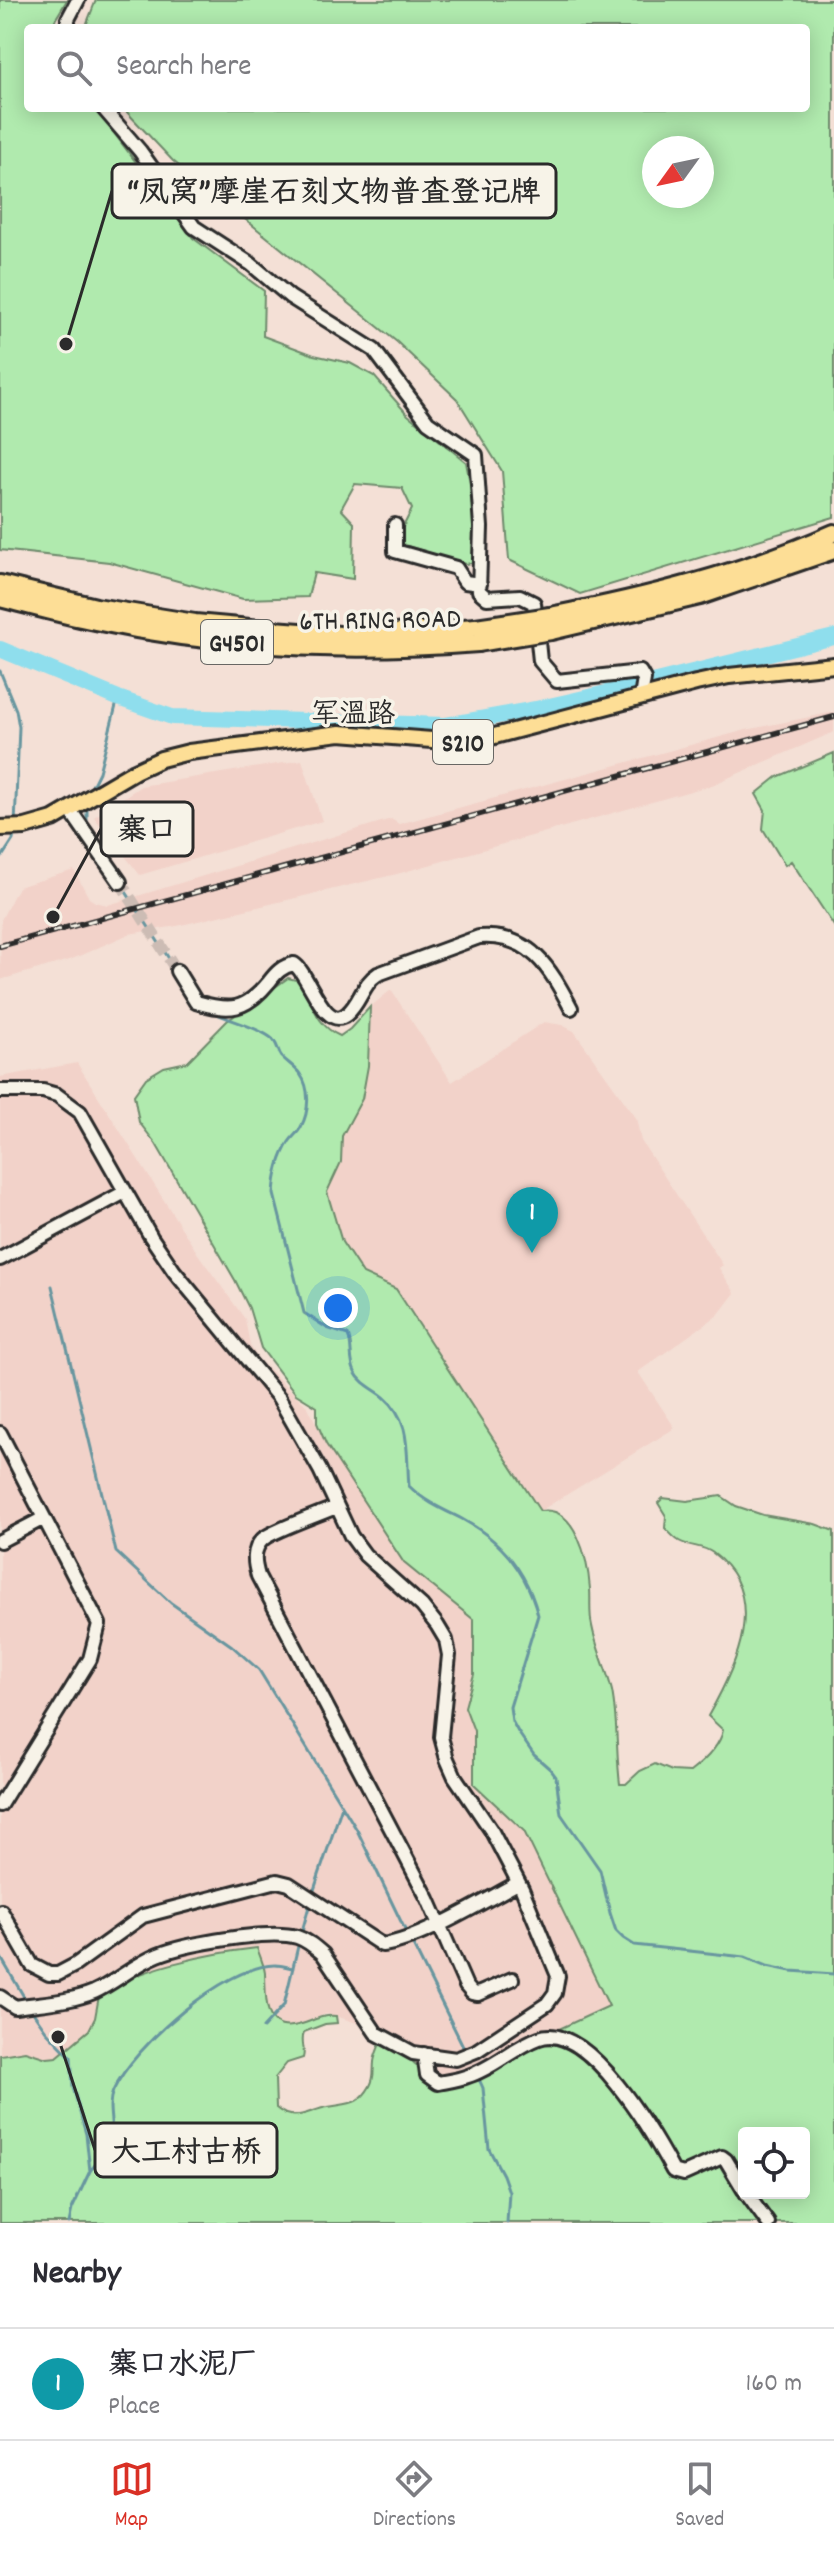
<!DOCTYPE html>
<html lang="en">
<head>
<meta charset="utf-8">
<style>
  :root { --surface:#fff; --page:#f2f2f3; --text:#2b2b33; --muted:#7c7c81; --line:#e1e1e2; --accent:#d93025 }
  body { margin:0; font-family:Dekko,"LXGW WenKai TC",sans-serif; background:var(--page); color:var(--text) }
  .controls { position:absolute; right:24px; bottom:24px; display:grid; overflow:hidden; border-radius:8px; box-shadow:0 4px 20px #0003 }
  .controls button { width:72px; height:72px; display:grid; place-items:center; padding:0; border:0; border-bottom:2px solid var(--line); background:var(--surface); color:var(--text); font:40px sans-serif }
  .compass { position:absolute; left:642px; top:136px; width:72px; height:72px; border-radius:50%; background:var(--surface); box-shadow:0 4px 20px #0003; rotate:237deg }
  .you { position:absolute; left:338px; top:1308px; width:28px; height:28px; margin:-20px; border:6px solid #fff; border-radius:50%; background:#1a73e8; box-shadow:0 0 0 12px #1a73e833 }
  .badge { display:grid; place-items:center; width:52px; height:52px; border-radius:50%; background:var(--accent); color:#fff; font-size:26px; font-weight:700 }
  .pin { position:absolute; translate:-50% -66px; filter:drop-shadow(0 2px 4px #0008) }
  .pin::after { content:''; position:absolute; top:42px; width:28px; height:24px; background:inherit; clip-path:polygon(0 0,100% 0,50% 100%) }
  .list { margin:0; padding:0; list-style:none }
  h2 { display:flex; justify-content:space-between; align-items:center; height:104px; margin:0; padding:0 32px; font-size:34px }
  h2 small { font-size:26px; font-weight:400; color:var(--muted) }
  .list li { display:grid; grid-template-columns:52px 1fr auto; gap:24px; align-items:center; box-sizing:border-box; height:112px; padding:0 32px; border-top:2px solid var(--line) }
  .list b { display:block; font-size:30px; white-space:nowrap }
  .list p { margin:0; font-size:26px; white-space:nowrap; color:var(--muted) }
  .list em { font-size:26px; font-style:normal; color:var(--muted) }
  .icon { flex:none; width:44px; height:44px; fill:none; stroke:currentColor; stroke-width:2; stroke-linecap:round; stroke-linejoin:round }
  .map { position:relative; flex:none; width:834px; height:2223px; overflow:hidden }
  .search { position:absolute; background:var(--surface); box-shadow:0 4px 20px #0003; left:24px; right:24px; top:24px; height:88px; display:flex; align-items:center; gap:20px; box-sizing:border-box; padding:0 28px; border-radius:8px; color:var(--muted); font-size:30px }
  .sheet { height:216px; background:var(--surface) }
  nav { display:flex; justify-content:space-around; align-items:center; box-sizing:border-box; height:112px; border-top:2px solid var(--line); background:var(--surface); font-size:22px; color:var(--muted) }
  nav a { display:grid; justify-items:center; gap:4px }
  nav .on { color:var(--accent) }
  .map>svg:first-child { display:block }
</style>
</head>
<body>
<div class="map">
<svg width="834" height="2223" viewBox="0 0 834 2223">
  <rect width="100%" height="100%" fill="#f4e0d6"/>
  <filter id="ink" filterUnits="userSpaceOnUse"><feTurbulence type="fractalNoise" baseFrequency=".0125" numOctaves="2"/><feDisplacementMap in="SourceGraphic" scale="16" xChannelSelector="R" yChannelSelector="G"/><feConvolveMatrix kernelMatrix="1 2 1 2 8 2 1 2 1" color-interpolation-filters="sRGB"/></filter>
  <g filter="url(#ink)">
    <path fill="#f2d2c9" d="M834,712V732L712,785L397,874L177,926L129,934L70,960L0,980L1,920L18,887L74,870L89,898L95,902L108,905L391,819L399,824L746,730Z
      M302,760L322,821L140,875L94,817L141,786Z
      M391,990L452,1082L544,1022L562,1025L574,1031L636,1118L641,1141L723,1265L719,1268L735,1293L718,1315L638,1372L675,1428L540,1511L396,1289L363,1274L342,1242L327,1192L341,1162L342,1136L362,1099L368,1066L370,1007Z
      M77,1063L198,1254L245,1319L250,1345L258,1359L308,1407L326,1444L404,1563L474,1620V1674L465,1707L474,1731V1784L524,1831L609,2006L557,2030L542,2033L479,2065L446,2076H432L415,2064L383,2032L336,2016L326,2014L299,2025L286,2027L275,2021L265,2003V1969L256,1948L199,1957L99,1996L95,2018L89,2030L57,2057L46,2058L25,2051L0,2055V1077Z"/>
    <path fill="#b0eaae" stroke="#6e8a6c" stroke-width="2" fill-rule="evenodd" d="M0,0H67L55,20L56,28H28V108H95L193,238L264,291L263,336L314,355L350,363L374,376L408,415L466,462L474,504L476,562L466,564L404,545L399,535L412,509L402,488L355,484L341,509L354,523L353,579L314,573L308,597L243,599L109,562L0,550Z
      M96,0H834V517L580,594L509,560L502,471L457,399L397,342L173,161L123,108H806V28H85ZM702,148V196H654V148Z
      M834,753V926L791,861L785,865L763,829L765,810L756,794L777,777Z
      M288,978L300,981C312,1001 316,1026 340,1036L350,1029L370,1007L368,1066L362,1099L342,1136L341,1162L327,1192L342,1242L363,1274L396,1289L540,1511C576,1504 588,1561 590,1589C591,1601 589,1613 592,1626C596,1648 607,1669 612,1691C618,1722 616,1753 620,1784H626L640,1771L655,1764L672,1771L690,1772C703,1762 720,1747 723,1730L708,1716C736,1667 770,1596 713,1553C703,1545 689,1547 679,1541C674,1538 669,1532 665,1528L666,1516L658,1503L663,1498L687,1501L721,1496L736,1506L763,1515L815,1524L834,1531V2223H0V2055L25,2051L47,2058L57,2057L89,2030L95,2018L99,1996C134,1968 212,1953 257,1948C260,1956 264,1965 265,1973C266,1992 262,2031 293,2026C309,2024 320,2014 336,2016L337,2023L325,2024L304,2032C300,2042 306,2049 303,2058L287,2063L275,2078L276,2108C295,2124 308,2110 328,2107C348,2103 359,2106 370,2086C375,2077 373,2071 374,2062C375,2052 382,2043 383,2032L415,2064L432,2075L446,2076L479,2065L542,2033L557,2030L609,2006L524,1831L474,1784V1731L465,1707L474,1674V1620L404,1563L326,1444L317,1423V1407L296,1394L261,1348L249,1308L235,1280L156,1144L139,1122L134,1095L146,1078L164,1067L187,1062L227,1021ZM744,2133H804V2193H744Z"/>
    <g fill="none" stroke-linecap="round" stroke-linejoin="round">
      <path stroke="#67969f" stroke-width="3" d="M0,671L16,710L19,727L15,825
        M90,790L99,772L118,698
        M87,826V806
        M0,860L13,840L14,832
        M121,884L175,968
        M213,1010L219,1015C235,1022 256,1027 270,1037C278,1042 277,1051 282,1057C288,1063 295,1067 300,1074C311,1089 309,1112 301,1127C298,1133 293,1136 289,1142C279,1158 275,1175 274,1194L304,1313L327,1328L348,1335C353,1347 349,1361 355,1372C361,1384 374,1389 384,1397C412,1421 406,1453 409,1486C425,1502 442,1509 462,1519C501,1540 527,1572 538,1615L510,1707L512,1721L518,1732L534,1755L550,1769L556,1777L561,1814L600,1870L610,1913L616,1931L623,1938L634,1945L745,1957L767,1966L791,1971L834,1974
        M52,1286L116,1552L171,1603L232,1646L259,1670L357,1830L407,1934
        M312,1896L342,1806
        M301,1935L310,1903
        M411,1941L466,2052
        M0,1956L27,2002
        M30,2008L46,2031L71,2057L73,2087L86,2134L90,2171L72,2209L69,2223
        M263,2028L284,2005L299,1942
        M478,2077L483,2088L489,2149L503,2175L509,2192L507,2223
        M90,2171C97,2162 108,2151 111,2140C114,2124 106,2107 113,2091C133,2047 225,1965 275,1965C281,1965 288,1967 293,1968"/>
      <path stroke="#8fdeed" stroke-width="16" d="M0,649L118,698L172,717L446,725L536,709L637,686
        M648,683L834,637"/>
      <path stroke="#ccbcb4" stroke-width="12" stroke-dasharray="12 6" stroke-linecap="butt" d="M120,882L177,971"/>
      <g stroke="#2b2b2b" stroke-width="18">
        <path id="minor" d="M68,28V19L78,0
          M103,108L140,151L194,227L251,264L290,297L374,350L428,422L476,455L481,527L479,591L487,598L520,596L534,603L540,661L557,681L640,672L644,679L641,698
          M395,525V551L456,568L465,582L480,584
          M70,810L120,882
          M177,971L196,1002C231,1012 245,1011 269,982C276,973 282,966 294,964C309,973 324,1033 347,1014C361,1002 362,984 378,974L479,937C530,933 550,968 571,1008
          M0,1091H43L57,1095L80,1112L151,1237L174,1271L279,1398L320,1470L351,1536L365,1555L422,1606L437,1625L446,1640L449,1655L441,1737L447,1759L455,1777L491,1830L522,1889L558,1976L555,1993L547,2004L476,2051L456,2059L413,2053L376,2033L323,1954C315,1947 307,1940 297,1937C270,1929 185,1944 158,1955C135,1964 116,1982 94,1992C70,2002 41,2003 15,2007L0,1997
          M0,1259L125,1192
          M0,1433L99,1624L90,1659L0,1805
          M336,1507C320,1514 274,1530 263,1539C252,1549 254,1563 258,1576L428,1899L466,1986L472,1993L478,1994L512,1979
          M0,1541L44,1518
          M1,1911L32,1965L49,1974H58L75,1965L143,1916L277,1881L289,1884L382,1945C418,1941 484,1901 518,1883
          M424,2054L427,2075L438,2083C448,2081 458,2080 468,2076C494,2068 514,2047 539,2038C588,2020 654,2136 673,2171L684,2174L722,2157L726,2160L744,2190
          M746,2193L768,2223"/>
      </g>
      <g stroke="#2b2b2b" stroke-width="20">
        <path id="major" d="M0,828L25,827L53,819L135,771L161,759L189,752L340,733L458,742L487,738L696,683L729,676L834,665"/>
      </g>
      <g stroke="#2b2b2b" stroke-width="22">
        <path id="highway" d="M0,584L96,607L195,623L274,630L353,636L476,627
          M0,598C32,606 63,615 95,621C221,648 350,653 478,643
          M550,616C647,597 744,573 834,533
          M551,631L700,596L834,550"/>
      </g>
      <use href="#minor" stroke="#f7f3e8" stroke-width="12"/>
      <use href="#major" stroke="#fdde96" stroke-width="14"/>
      <use href="#highway" stroke="#fdde96" stroke-width="16"/>
      <g stroke="#2b2b2b" stroke-width="6">
        <path id="rail" d="M0,946L834,717"/>
      </g>
      <use href="#rail" stroke="#f7f3e8" stroke-width="3" stroke-dasharray="9" stroke-linecap="butt"/>
      <g stroke="#2b2b2b" stroke-width="22" stroke-linecap="butt">
        <path id="highway-bridge" d="M476,627L550,616
          M478,643L551,631"/>
      </g>
      <use href="#highway-bridge" stroke="#fdde96" stroke-width="16"/>
    </g>
  </g>
  <g text-anchor="middle" stroke-width="7" stroke-linejoin="round" paint-order="stroke">
    <g fill="#f7f3e8" stroke="#686764" stroke-width="2">
      <rect x="201" y="620" width="72" height="44" rx="6"/>
      <rect x="433" y="720" width="60" height="44" rx="6"/>
    </g>
    <g font-size="26" font-weight="bold" fill="#2b2b2b">
      <text x="237" y="651">G4501</text>
      <text x="463" y="751">S210</text>
    </g>
    <g font-size="28" fill="#2b2b2b" stroke="#f7f3e8">
      <text transform="translate(380 618) rotate(-1)" y="10">6TH RING ROAD</text>
      <text x="353" y="722">军温路</text>
    </g>
  </g>
  <path fill="none" stroke="#2b2b2b" stroke-width="3" d="M66 344L112 191M53 917L101 829M58 2037L95 2150"/>
  <g fill="#2b2b2b" stroke="#f7f3e8" stroke-width="3">
    <circle cx="66" cy="344" r="8"/>
    <circle cx="53" cy="917" r="8"/>
    <circle cx="58" cy="2037" r="8"/>
  </g>
  <g fill="#f7f3e8" stroke="#2b2b2b" stroke-width="3">
    <rect x="112" y="164" width="444" height="54" rx="8"/>
    <rect x="101" y="802" width="92" height="54" rx="8"/>
    <rect x="95" y="2123" width="182" height="54" rx="8"/>
  </g>
  <g font-size="30" text-anchor="middle" font-weight="bold" fill="#2b2b2b">
    <text x="334" y="201">“凤窝”摩崖石刻文物普查登记牌</text>
    <text x="147" y="839">寨口</text>
    <text x="186" y="2161">大工村古桥</text>
  </g>
</svg>
<div class="controls">
<button><svg class="icon" aria-label="locate" viewBox="0 0 24 24"><circle cx="12" cy="12" r="6"/><path d="M12 2v4M12 18v4M2 12h4M18 12h4"/></svg></button>
</div>
<svg class="compass" viewBox="-18 -18 36 36"><path d="M0-13l5 13h-10z" fill="#e53935"/><path d="M0 13l5-13h-10z" fill="#7c7c81"/></svg>
<div class="you"></div>
<div class="pin badge" style="left:532px;top:1253px;background:#0f9aa8">1</div>
<div class="search"><svg class="icon" aria-label="search" viewBox="0 0 24 24"><circle cx="10" cy="10" r="6"/><path d="M15 15l6 6"/></svg>Search here</div>
</div>
<section class="sheet">
<h2>Nearby<small></small></h2>
<ul class="list">
<li><span class="badge" style="background:#0f9aa8">1</span><div><b>寨口水泥厂</b><p>Place</p></div><em>160 m</em></li>
</ul>
</section>
<nav>
<a class="on"><svg class="icon" aria-label="map" viewBox="0 0 24 24"><path d="M3 6l6-2 6 2 6-2v14l-6 2-6-2-6 2zM9 4v14M15 6v14"/></svg>Map</a>
<a><svg class="icon" aria-label="directions" viewBox="0 0 24 24"><path d="M12 3l9 9-9 9-9-9zM9 14v-3h6M13 9l2 2-2 2"/></svg>Directions</a>
<a><svg class="icon" aria-label="saved" viewBox="0 0 24 24"><path d="M7 4h10v16l-5-4-5 4z"/></svg>Saved</a>
</nav>
</body>
</html>
